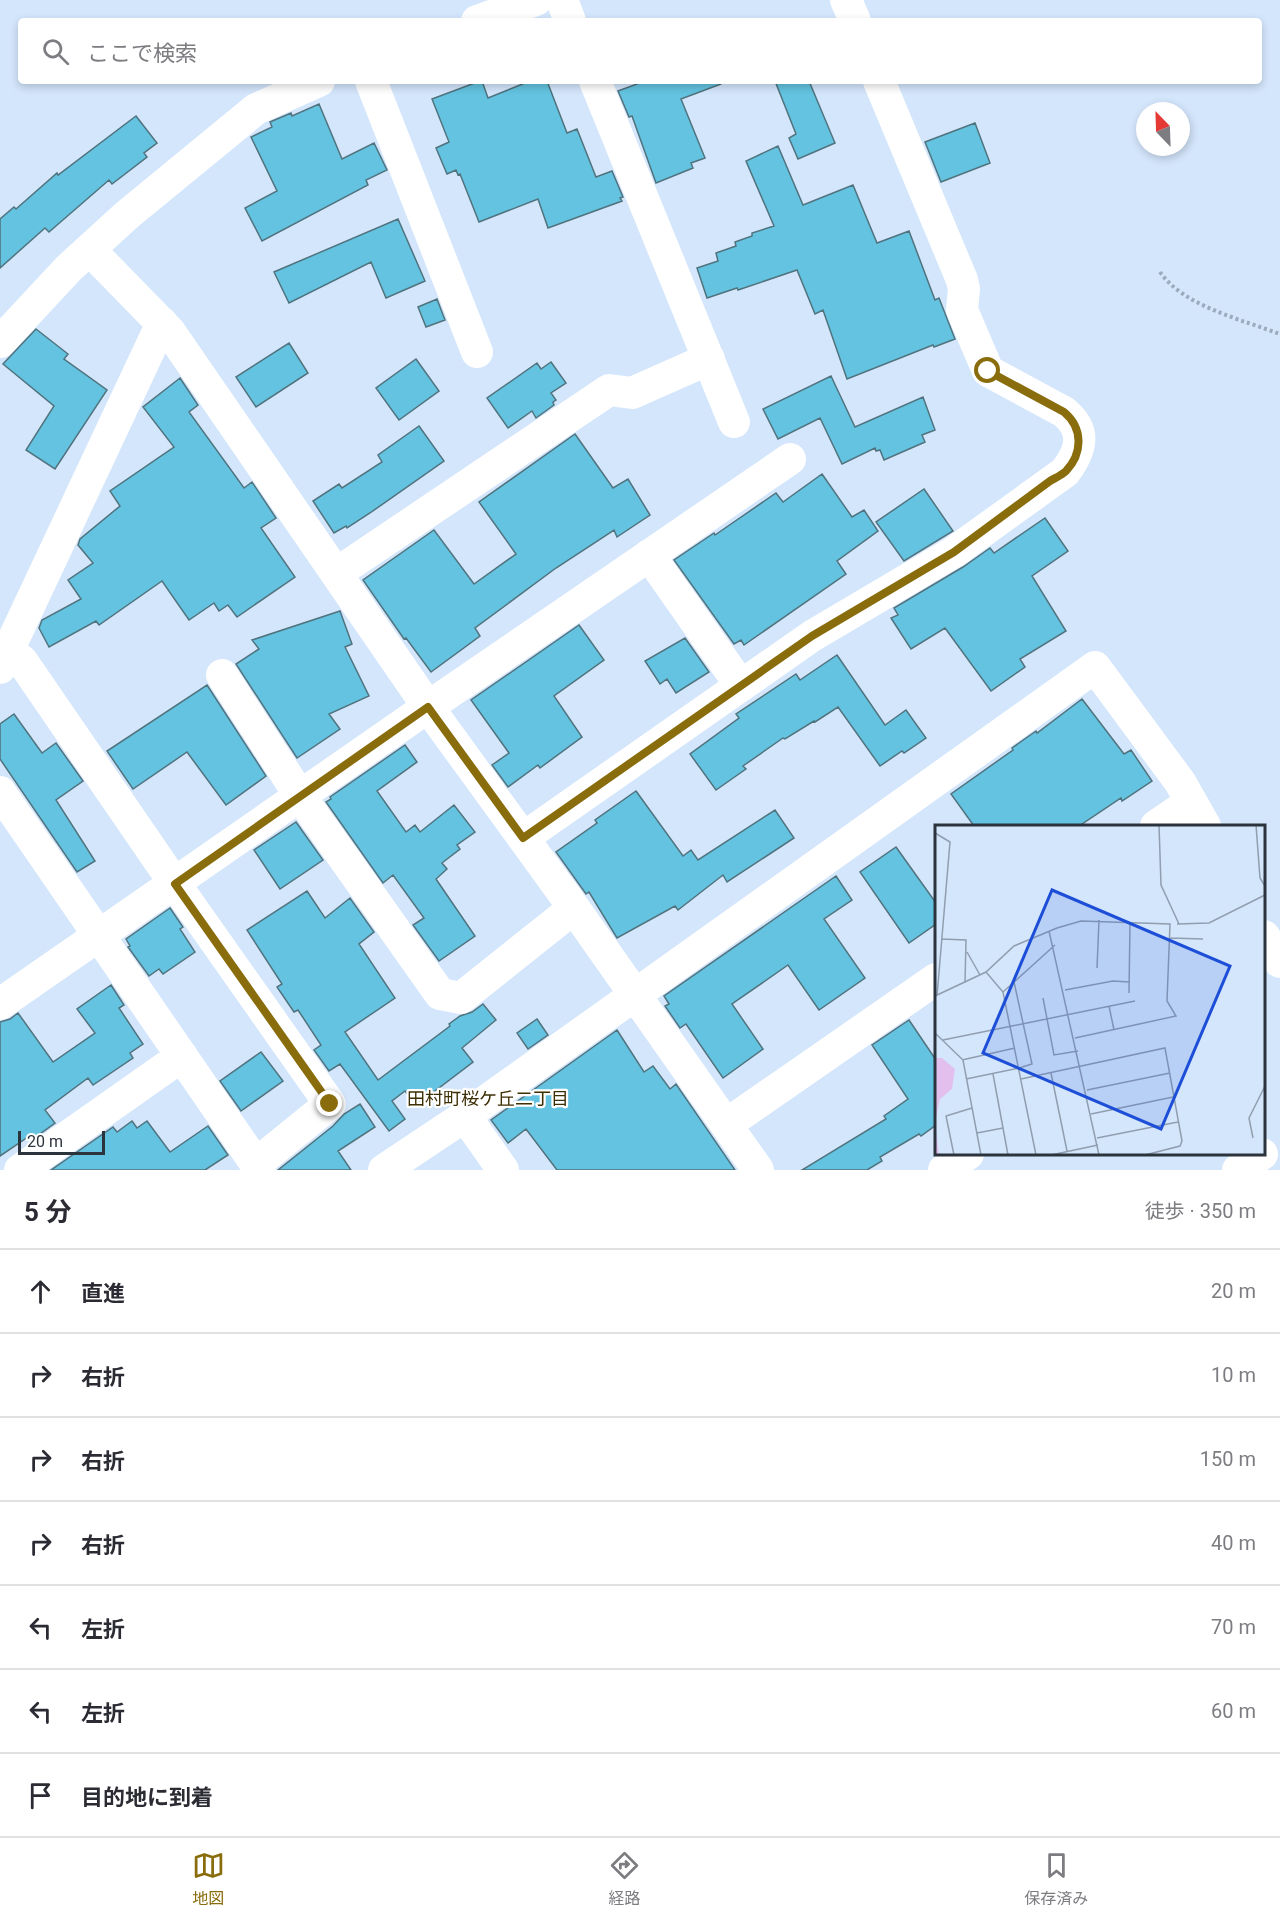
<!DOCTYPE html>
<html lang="ja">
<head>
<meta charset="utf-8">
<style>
  :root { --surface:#fff; --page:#f7f7f7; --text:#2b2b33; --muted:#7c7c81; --line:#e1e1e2; --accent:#896c0b }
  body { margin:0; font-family:Roboto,"Noto Sans JP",sans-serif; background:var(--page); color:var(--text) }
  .compass { position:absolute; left:1136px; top:102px; width:54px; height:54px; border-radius:50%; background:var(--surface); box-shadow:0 3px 9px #0003; rotate:337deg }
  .scale { position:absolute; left:18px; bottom:15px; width:87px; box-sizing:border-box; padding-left:6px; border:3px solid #2b333d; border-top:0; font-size:16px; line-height:21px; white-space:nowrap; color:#2b333d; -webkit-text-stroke:4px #fff; paint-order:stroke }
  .stop { position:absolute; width:18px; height:18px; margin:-14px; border:4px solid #896c0b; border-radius:50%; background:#fff }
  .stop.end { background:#896c0b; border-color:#fff; box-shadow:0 2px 6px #0008 }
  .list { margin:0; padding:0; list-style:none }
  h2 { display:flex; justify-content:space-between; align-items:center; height:78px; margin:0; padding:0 24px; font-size:26px }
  h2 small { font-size:20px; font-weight:400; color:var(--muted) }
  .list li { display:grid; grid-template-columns:39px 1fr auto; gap:18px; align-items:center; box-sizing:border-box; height:84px; padding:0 24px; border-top:2px solid var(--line) }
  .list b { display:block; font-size:22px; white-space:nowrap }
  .list em { font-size:20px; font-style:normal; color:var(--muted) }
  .icon { flex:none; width:33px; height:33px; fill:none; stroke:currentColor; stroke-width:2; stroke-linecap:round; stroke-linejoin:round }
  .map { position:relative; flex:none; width:1280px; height:1170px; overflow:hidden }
  .search { position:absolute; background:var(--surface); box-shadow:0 3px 9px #0003; left:18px; right:18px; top:18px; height:66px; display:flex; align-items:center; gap:15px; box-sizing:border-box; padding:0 21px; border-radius:6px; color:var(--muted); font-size:22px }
  .sheet { height:666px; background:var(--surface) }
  nav { display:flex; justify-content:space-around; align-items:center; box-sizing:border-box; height:84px; border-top:2px solid var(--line); background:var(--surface); font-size:16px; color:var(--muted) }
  nav a { display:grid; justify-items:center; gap:3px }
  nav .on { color:var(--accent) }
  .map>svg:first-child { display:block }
</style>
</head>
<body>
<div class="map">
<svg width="1280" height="1170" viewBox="0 0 1280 1170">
  <rect width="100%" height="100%" fill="#d4e6fc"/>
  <path fill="#63c3e0" stroke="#50737e" stroke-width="1.5" d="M480,81H482L488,98L530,81H547L567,133L577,129L596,177L612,171L623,197L620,198L622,201L548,228L538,199L479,222L460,174L458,175L456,170L447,174L436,148L449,142L432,99Z
    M645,81H721V84L681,99L705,158L691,163L693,168L656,183L632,116L629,117L618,91Z
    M775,81H809L835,143L798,159L789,138L796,134Z
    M319,104L342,159L374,143L387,170L366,180L368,185L262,241L245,208L277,191L251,137L272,127L270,122L291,113L292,116Z
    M136,116L157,143L144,153L147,157L112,184L109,180L49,232L45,228L0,268V219L14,207L16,209L57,173L58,175Z
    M975,123L990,163L941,182L925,142Z
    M778,146L803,205L853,185L877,243L909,231L935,300L939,298L955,339L934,347L933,345L847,379L823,310L815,314L797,270L738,290L737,288L707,298L697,268L718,261L716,253L736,246L735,242L752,236V233L774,226L746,161Z
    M398,219L425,281L386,298L371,262L289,303L274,272Z
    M437,299L445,320L426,327L418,307Z
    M36,329L68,354L64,359L107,390L55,469L26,450L54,406L3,364Z
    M289,343L308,373L256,407L236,377Z
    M416,359L439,391L399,420L376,388Z
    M551,362L566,383L551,393L556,400L553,402L554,405L536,418L532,411L508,428L487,398L537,363L541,369Z
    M831,376L855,427L923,397L935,430L922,435L925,442L884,460L880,450L876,451L875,448L842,464L820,418L778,439L763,409Z
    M180,378L198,405L189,412L244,488L252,482L276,518L261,528L295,577L237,617L228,605L219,611L214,603L189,620L162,581L99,625L96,621L49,647L39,628L42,620L81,599L68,580L93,563L78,545L80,539L120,506L110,491L174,447L143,407Z
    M419,426L444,461L370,513L347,528L346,526L334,533L313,501L339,484L342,488L382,462L378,455Z
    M575,434L613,488L628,479L650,515L617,537L614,530L556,568L475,628L480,636L431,672L406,638L404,639L363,580L434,530L474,584L516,554L479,502Z
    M822,474L852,517L864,510L878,531L837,561L846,574L744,645L741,640L734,644L674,560L714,533L715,535L776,493L783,502Z
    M924,489L953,531L904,561L876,522Z
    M1045,518L1068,551L1032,576L1066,631L1020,659L1025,667L991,691L945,628L911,649L891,618L898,615L894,608L963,567L990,548L994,553Z
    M340,611L352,644L345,647L369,696L329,714L340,729L297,758L236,664L259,649L252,640Z
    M579,625L604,660L554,696L582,737L540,768L538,765L508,787L492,765L509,753L471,700Z
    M685,638L709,672L676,693L667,679L660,684L645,661Z
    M837,655L885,725L906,710L926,738L904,753L902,751L880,766L838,707L815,722L814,721L785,739L783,738L743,766L746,769L716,790L690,754L739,718L736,714L796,674L800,680Z
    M207,685L266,776L226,805L187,752L133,789L107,751Z
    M1082,699L1124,754L1131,750L1152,781L1122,801L1121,798L1079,826H974L951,794L1013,750L1012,748L1036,731L1037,733Z
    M14,714L42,753L56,743L83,781L56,800L95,861L77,872L0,759V724Z
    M405,745L417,762L377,791L406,832L415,825L420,832L454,805L475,832L457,845L460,849L442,863L447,869L436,879L475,936L439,961L413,925L424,918L393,875L383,883L326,802L331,799L330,797Z
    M636,791L683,856L691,850L698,860L775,810L794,838L727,882L723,875L678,910L675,906L617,938L589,892L586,894L556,852L597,823L595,820Z
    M296,822L323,860L280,889L254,850Z
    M896,847L936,903V924L909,943L860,872Z
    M836,876L852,900L824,919L865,978L819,1010L788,965L732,1004L763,1049L723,1078L686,1024L680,1028L665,1006L669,1004L664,996Z
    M307,891L325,918L350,898L374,932L359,944L395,998L345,1032L378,1080L450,1026L449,1024L460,1016L472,1012L483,1004L496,1020L462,1048L473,1062L431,1094L430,1093L416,1104L405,1091L392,1101L405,1119L389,1131L340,1064L329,1071L314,1050L321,1045L298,1010L294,1012L277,987L282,984L247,930Z
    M170,908L183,927L180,929L195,952L163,974L159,969L149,976L128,947L130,946L126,939Z
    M111,985L124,1005L119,1008L143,1044L130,1053L133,1058L93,1085L88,1078L45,1110L55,1123L33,1139L31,1135L0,1156V1022L10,1019L18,1013L53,1062L95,1033L77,1009Z
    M537,1019L548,1035L528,1049L517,1033Z
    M909,1020L936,1060V1125L921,1136L919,1134L880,1157L882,1161L867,1170H802L886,1119L884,1116L908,1099L872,1045Z
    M617,1030L644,1072L653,1066L670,1089L676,1084L735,1170H557L526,1129L508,1143L491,1120Z
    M261,1052L283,1081L241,1111L220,1081Z
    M360,1104L375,1127L338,1151L351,1170H278L333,1126L344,1114Z
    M132,1121L137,1128L147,1121L170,1152L208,1126L228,1155L205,1170H51L113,1127L117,1132Z"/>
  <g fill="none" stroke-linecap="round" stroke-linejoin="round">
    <path stroke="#9baabc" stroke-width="4" stroke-dasharray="3 3" stroke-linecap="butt" d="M1160,272C1183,306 1243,320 1280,334"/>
    <path stroke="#fff" stroke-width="32" d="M562,0L570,21
      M846,0L855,21
      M477,21L536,0
      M371,81L477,352
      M595,81L734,422
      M90,250L170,332L428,707L574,908L758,1170
      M0,342L69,268L127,215L256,109L319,81
      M649,555L741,686
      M337,573L609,390L632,393L709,359
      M8,650L22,661L175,884L330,1104L256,1164
      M0,668L162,323
      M222,675L300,796L440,994L461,998L574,908
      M0,792L260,1170
      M1156,826L1191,802
      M523,838L812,636L954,552L1065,472C1081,451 1087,431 1064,412L988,371L962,310L964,289L962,280L879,81
      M1264,936L1280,962
      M0,1004L428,707L790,459
      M465,1116L503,1170
      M727,1124L936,979
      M20,1170L182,1056
      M384,1170L465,1116L1095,667L1180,782L1205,826
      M944,1170L968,1154
      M1238,1170L1262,1154"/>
  </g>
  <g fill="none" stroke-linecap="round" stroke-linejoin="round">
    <path stroke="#896c0b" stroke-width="8" d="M330,1104L175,884L428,707L523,838L812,636L954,552L1050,481C1055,478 1062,475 1066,471C1083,453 1083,428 1064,412L988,371"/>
  </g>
  <g text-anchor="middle" stroke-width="4.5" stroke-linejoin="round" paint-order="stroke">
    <g font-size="18" fill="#3d2f04" stroke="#fff">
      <text x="488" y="1105">田村町桜ケ丘二丁目</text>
    </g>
  </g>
  <g transform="translate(935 825)">
    <rect width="330" height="330" fill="#d4e6fc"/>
    <path d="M0,233H7L20,244L17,264L5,274L0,297L4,330L0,329Z" fill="#e3bfee"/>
    <path fill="none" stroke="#909eb0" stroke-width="1.5" d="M224,0L226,60L244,99M321,0L325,53L330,61M0,8L15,17L2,171M242,99L274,98L330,70M114,106L164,330M235,113L268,114M7,114L31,115L30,158M32,127L45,150M162,143L164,95M51,147L68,167L101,330M79,157L97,239L84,243M130,165L178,156L194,157M68,167L120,120M194,168L195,97M0,171L51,147L79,121L122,103L146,96L235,99L232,176L241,191L140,213M108,173L119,230L143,226M174,181L179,205M0,208L28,235L46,330M8,215L200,176M27,235L80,223M116,248L132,326M58,249L73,330M31,254L84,243M86,254L230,223L247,316L245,321L210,330M152,265L235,248M156,289L238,272M42,308L68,303M162,313L243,297M318,313L314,293L330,261M19,330L11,291L37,283M116,330L163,320"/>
    <path fill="#1d4ed8" fill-opacity="0.15" stroke="#1d4ed8" stroke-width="3" d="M117,65L295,141L226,304L48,228Z"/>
    <rect width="330" height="330" fill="none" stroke="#2b333d" stroke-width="3"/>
  </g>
</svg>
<svg class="compass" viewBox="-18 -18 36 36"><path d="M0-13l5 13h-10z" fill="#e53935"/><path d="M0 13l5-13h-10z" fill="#7c7c81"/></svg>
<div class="scale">20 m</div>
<div class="stop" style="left:988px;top:371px"></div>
<div class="stop end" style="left:330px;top:1104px"></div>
<div class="search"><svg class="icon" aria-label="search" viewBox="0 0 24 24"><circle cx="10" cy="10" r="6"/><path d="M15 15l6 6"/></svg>ここで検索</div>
</div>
<section class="sheet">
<h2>5 分<small>徒歩 · 350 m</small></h2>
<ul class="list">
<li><svg class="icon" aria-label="ahead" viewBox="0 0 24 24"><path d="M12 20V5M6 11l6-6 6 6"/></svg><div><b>直進</b></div><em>20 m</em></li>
<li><svg class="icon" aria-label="right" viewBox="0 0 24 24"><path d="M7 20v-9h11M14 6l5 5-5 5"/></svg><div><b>右折</b></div><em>10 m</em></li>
<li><svg class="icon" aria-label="right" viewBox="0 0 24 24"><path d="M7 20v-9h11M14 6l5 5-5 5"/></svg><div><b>右折</b></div><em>150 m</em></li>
<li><svg class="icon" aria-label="right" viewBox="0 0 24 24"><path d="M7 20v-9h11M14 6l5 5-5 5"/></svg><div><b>右折</b></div><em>40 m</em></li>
<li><svg class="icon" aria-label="left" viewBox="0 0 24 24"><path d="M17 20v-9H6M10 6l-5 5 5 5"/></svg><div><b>左折</b></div><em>70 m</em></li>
<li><svg class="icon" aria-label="left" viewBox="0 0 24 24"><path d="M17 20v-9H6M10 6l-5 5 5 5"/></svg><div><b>左折</b></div><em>60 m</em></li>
<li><svg class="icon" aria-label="arrive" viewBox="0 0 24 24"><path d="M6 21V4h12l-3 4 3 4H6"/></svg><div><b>目的地に到着</b></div></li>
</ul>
</section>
<nav>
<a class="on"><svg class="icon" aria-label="map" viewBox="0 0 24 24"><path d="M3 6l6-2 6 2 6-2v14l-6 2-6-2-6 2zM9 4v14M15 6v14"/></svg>地図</a>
<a><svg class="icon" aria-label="directions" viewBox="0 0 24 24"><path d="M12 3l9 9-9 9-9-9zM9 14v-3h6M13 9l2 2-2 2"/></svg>経路</a>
<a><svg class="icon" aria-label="saved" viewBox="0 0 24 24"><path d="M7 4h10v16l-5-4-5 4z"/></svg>保存済み</a>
</nav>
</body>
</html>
